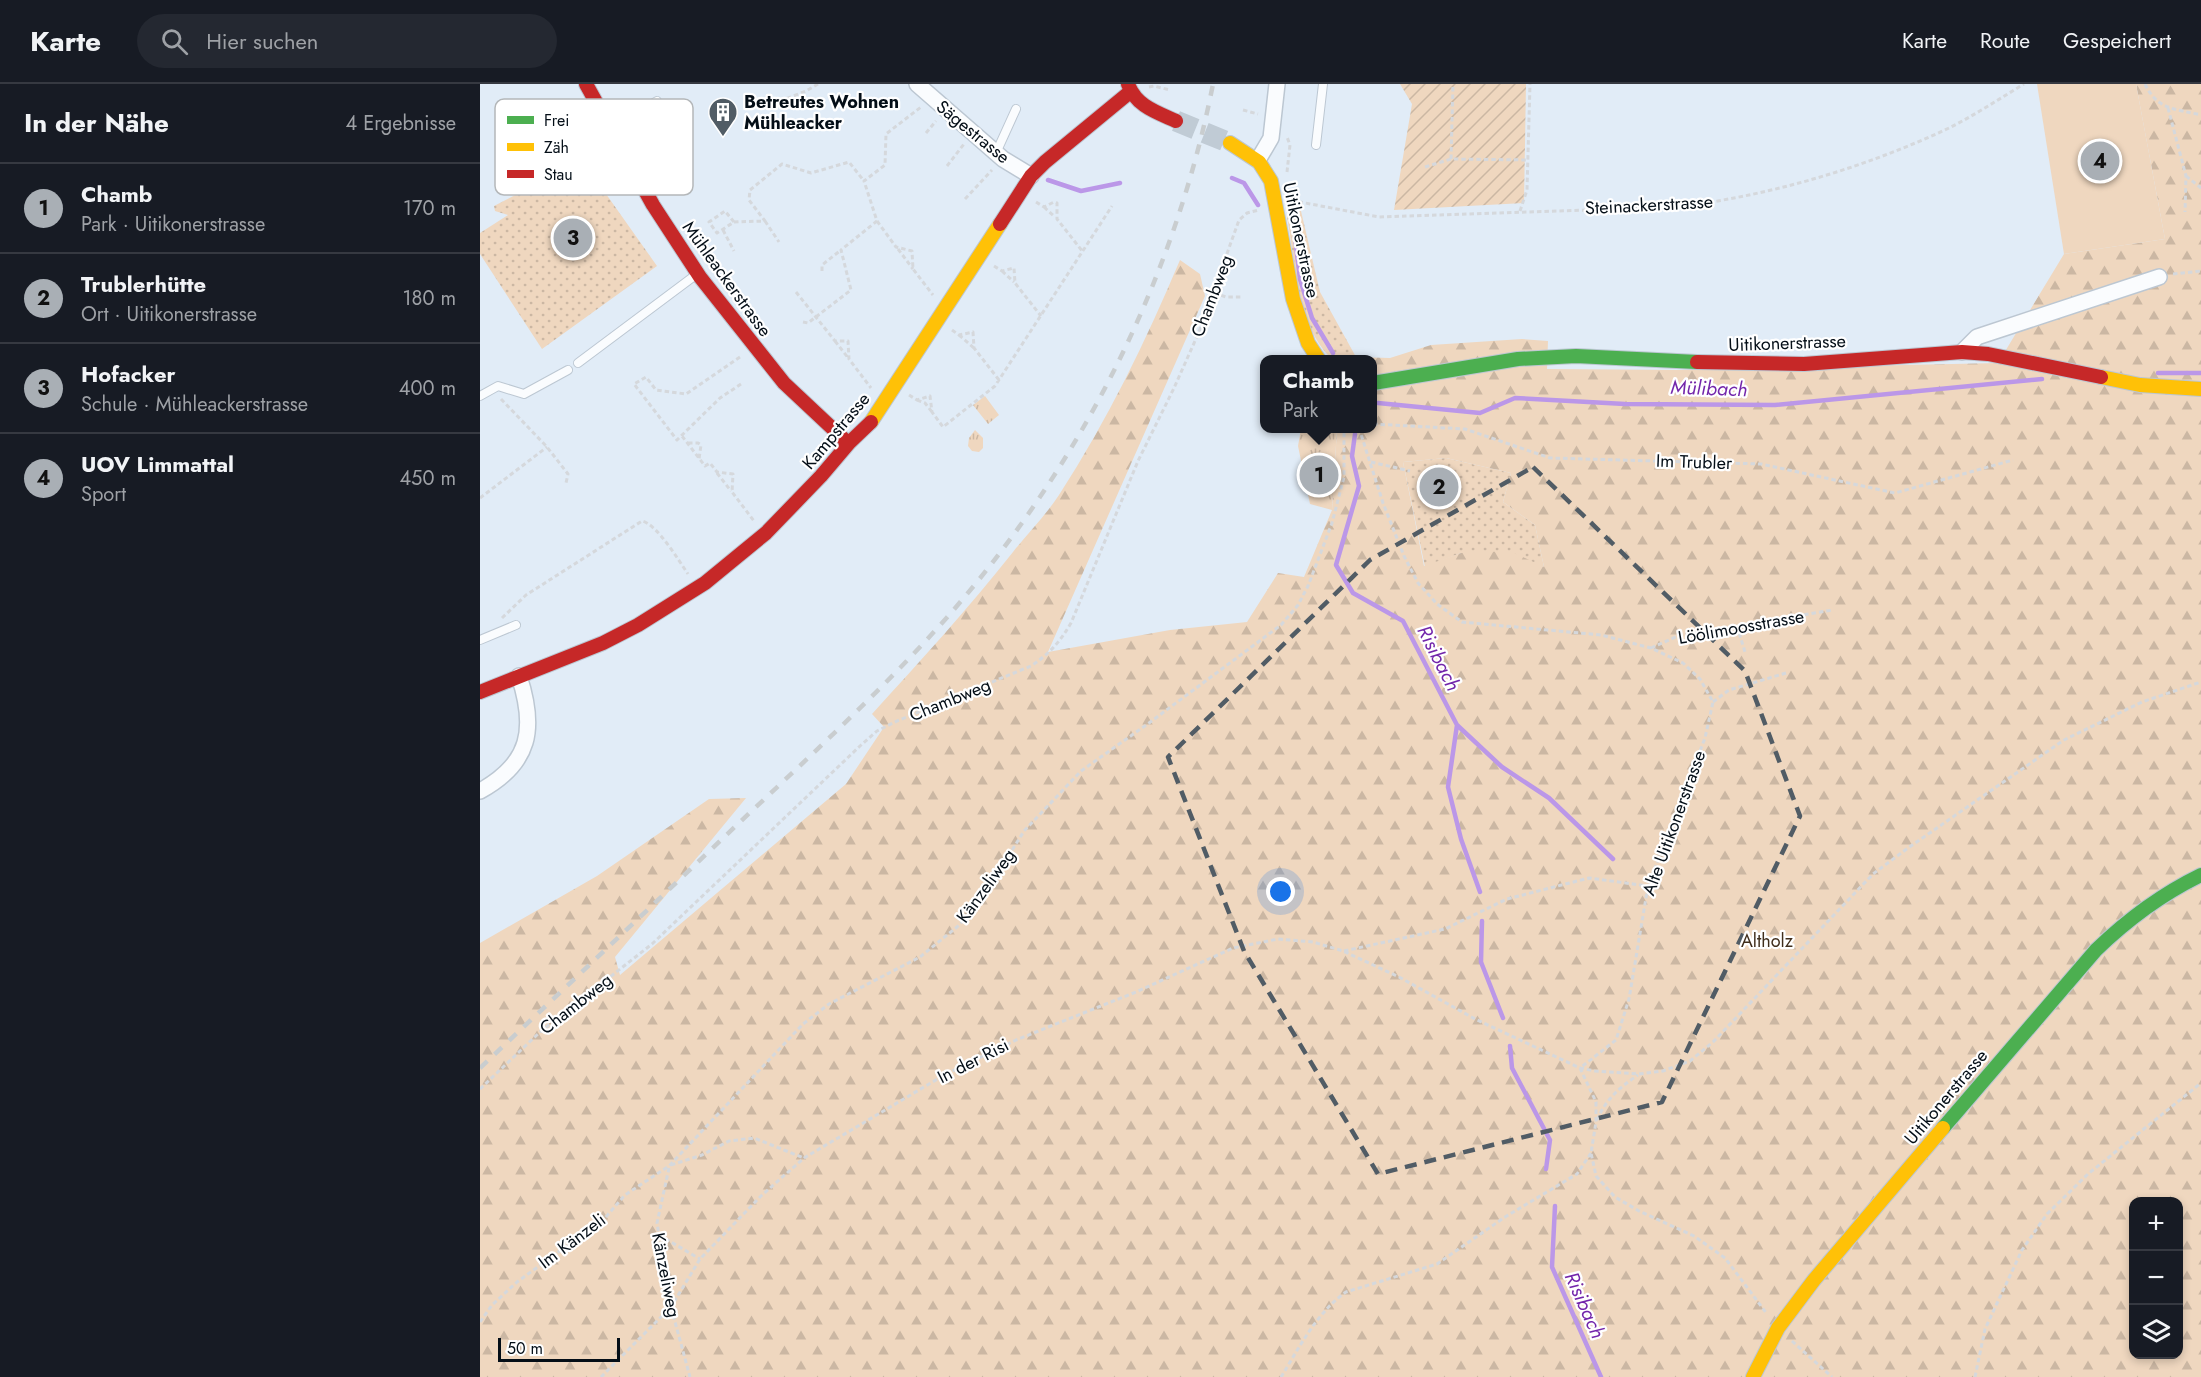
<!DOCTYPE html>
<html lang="de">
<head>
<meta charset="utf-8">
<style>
  :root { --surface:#171b24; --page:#242831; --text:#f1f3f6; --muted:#9ea1a6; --line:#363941; --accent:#a9afb5 }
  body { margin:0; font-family:Jost,sans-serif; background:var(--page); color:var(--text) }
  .controls { position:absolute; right:18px; bottom:18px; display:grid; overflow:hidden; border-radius:12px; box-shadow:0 3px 9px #0003 }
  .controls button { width:54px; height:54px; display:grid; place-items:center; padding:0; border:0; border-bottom:2px solid var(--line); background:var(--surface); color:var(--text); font:30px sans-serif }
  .scale { position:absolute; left:18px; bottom:15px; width:122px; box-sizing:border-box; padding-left:6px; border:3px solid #040e17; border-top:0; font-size:16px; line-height:21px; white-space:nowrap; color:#040e17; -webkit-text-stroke:4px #fff; paint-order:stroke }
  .you { position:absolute; left:801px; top:808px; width:21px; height:21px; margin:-15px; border:4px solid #fff; border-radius:50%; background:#1a73e8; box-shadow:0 0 0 9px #1a73e833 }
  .badge { display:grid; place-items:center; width:39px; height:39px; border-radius:50%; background:var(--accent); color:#111; font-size:20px; font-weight:700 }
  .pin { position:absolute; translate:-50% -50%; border:3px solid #fff; box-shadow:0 2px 6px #0006 }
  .popup { position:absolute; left:780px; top:271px; width:117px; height:78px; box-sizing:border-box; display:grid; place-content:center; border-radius:12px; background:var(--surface); filter:drop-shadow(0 2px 4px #0005); font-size:20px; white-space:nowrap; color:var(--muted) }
  .popup b { font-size:22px; color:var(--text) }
  .popup::after { content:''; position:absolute; left:50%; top:100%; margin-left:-12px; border:12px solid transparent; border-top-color:var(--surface) }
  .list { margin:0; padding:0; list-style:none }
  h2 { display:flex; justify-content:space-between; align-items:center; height:78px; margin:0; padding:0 24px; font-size:26px }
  h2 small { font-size:20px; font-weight:400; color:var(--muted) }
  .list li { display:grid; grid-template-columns:39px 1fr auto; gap:18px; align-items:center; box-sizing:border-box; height:90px; padding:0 24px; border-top:2px solid var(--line) }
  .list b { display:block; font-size:22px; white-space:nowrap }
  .list p { margin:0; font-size:20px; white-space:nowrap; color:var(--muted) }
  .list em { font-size:20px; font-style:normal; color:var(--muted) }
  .icon { flex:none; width:33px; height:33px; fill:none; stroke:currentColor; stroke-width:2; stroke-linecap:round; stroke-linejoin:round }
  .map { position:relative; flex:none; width:1721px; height:1293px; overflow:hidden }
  header { display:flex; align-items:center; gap:36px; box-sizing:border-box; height:84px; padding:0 30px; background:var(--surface); border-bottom:2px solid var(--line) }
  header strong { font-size:28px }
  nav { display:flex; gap:33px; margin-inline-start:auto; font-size:21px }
  .search { width:420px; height:54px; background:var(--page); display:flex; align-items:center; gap:15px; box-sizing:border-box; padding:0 21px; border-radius:33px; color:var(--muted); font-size:22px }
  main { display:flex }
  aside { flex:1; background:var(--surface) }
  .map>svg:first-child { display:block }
</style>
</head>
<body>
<header>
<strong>Karte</strong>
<div class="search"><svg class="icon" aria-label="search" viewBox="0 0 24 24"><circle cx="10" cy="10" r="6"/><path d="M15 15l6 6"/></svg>Hier suchen</div>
<nav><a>Karte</a><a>Route</a><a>Gespeichert</a></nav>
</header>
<main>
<aside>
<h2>In der Nähe<small>4 Ergebnisse</small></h2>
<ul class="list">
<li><span class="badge">1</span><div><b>Chamb</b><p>Park · Uitikonerstrasse</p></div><em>170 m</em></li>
<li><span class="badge">2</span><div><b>Trublerhütte</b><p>Ort · Uitikonerstrasse</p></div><em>180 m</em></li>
<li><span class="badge">3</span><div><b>Hofacker</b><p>Schule · Mühleackerstrasse</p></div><em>400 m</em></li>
<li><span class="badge">4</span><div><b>UOV Limmattal</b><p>Sport</p></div><em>450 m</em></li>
</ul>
</aside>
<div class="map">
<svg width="1721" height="1293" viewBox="0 0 1721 1293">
  <defs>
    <pattern id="grass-dots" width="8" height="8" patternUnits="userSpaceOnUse" patternTransform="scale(1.5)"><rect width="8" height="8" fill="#efd7bf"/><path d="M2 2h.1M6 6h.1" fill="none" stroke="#cbb7a3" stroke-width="1.8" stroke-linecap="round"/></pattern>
    <pattern id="forest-firs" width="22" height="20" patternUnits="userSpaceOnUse" patternTransform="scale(1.5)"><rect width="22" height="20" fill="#efd7bf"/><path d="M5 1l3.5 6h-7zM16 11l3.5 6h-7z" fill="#cbb7a3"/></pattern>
    <pattern id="park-tufts" width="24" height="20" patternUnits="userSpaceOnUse" patternTransform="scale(1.5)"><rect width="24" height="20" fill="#efd7bf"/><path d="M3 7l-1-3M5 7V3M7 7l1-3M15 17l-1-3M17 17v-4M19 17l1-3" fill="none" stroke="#cbb7a3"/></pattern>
    <pattern id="garden-furrows" width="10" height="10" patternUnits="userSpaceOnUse" patternTransform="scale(1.5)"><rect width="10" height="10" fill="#efd7bf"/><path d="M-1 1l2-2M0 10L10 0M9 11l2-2" fill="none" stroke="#cbb7a3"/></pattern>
  </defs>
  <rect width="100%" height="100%" fill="#e1ecf7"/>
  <path fill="url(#grass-dots)" d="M102,76L177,182L62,265L0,170V149L28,131L15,127L14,122L45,106L59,104Z
    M817,125L821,127L840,208L876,273L873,275H852C817,243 815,177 807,132Z
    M966,374L1031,389L1023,418L1055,441L1064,483L981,469L945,483L923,378Z"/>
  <path fill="url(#forest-firs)" fill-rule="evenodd" d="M1656,0H1721V1293H0V859L117,792L229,715L266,714L135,873L140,891L366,700L404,643L392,630C441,576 488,525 533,468C548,449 566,431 579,411C627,337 666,257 700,176L720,190L725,212L568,568L690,546L767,538L798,489L824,493L852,426L857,345L893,344V276L873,275L876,273L910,274L951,261L1042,255L1068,257L1067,285L1199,286L1518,279L1584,170L1685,155ZM966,374L1031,389L1023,418L1055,441L1064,483L1030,467L981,469L944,482L923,378ZM1654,1118H1698V1270H1654Z"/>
  <path fill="url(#park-tufts)" d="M505,312L519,331L508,340L493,321Z
    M821,345H857L852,426L830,420L818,362Z
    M495,346L503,354V364L499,368L492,367L488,362L489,354Z"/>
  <path fill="url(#garden-furrows)" d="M920,0H1046L1044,119L914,126L932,20Z"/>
  <path fill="#efd7bf" d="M1557,0H1656L1685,155L1584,170Z"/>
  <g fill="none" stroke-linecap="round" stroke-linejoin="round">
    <path stroke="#bb97e8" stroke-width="4.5" d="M752,94L764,99L778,121
      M568,96L601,107L640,99
      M815,153L820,195L832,234L853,269
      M1678,289H1721
      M898,319L1000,329L1035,314L1145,320L1295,321L1562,295
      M875,350L872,372L879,402L856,481L873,509L923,537L977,641L968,703L981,755L1000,808
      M977,641L1022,683L1069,714L1133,775
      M1002,837L1001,878L1023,934
      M1030,962L1032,984L1070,1056L1066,1085
      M1075,1122L1072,1183L1121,1293"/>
    <path stroke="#c0cbd5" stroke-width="21" stroke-dasharray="21 10" stroke-linecap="butt" d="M696,37L750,59"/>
    <g stroke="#bcc7d2" stroke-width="10">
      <path id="lane" d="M131,43L177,17
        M836,61L843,0
        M516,69L536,25
        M98,279L217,190
        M0,312L18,302L44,310L88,286
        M0,556L36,541"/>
    </g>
    <g stroke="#bcc7d2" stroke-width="18">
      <path id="street" d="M437,0L523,75L551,92
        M778,76L791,54L797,0
        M1482,268L1497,253L1679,193
        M0,707C51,679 56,644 39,592"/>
    </g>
    <g stroke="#bcc7d2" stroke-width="16">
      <path id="fast" d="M893,299L1038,275L1096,272L1217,278
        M1463,1044L1616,866C1648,835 1682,810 1721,791"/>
    </g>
    <g stroke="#bcc7d2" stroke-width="16">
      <path id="slow" d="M750,59L779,78L791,97L813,215L828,259L839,276
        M1621,293L1660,301L1721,305
        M391,338L520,140
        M1273,1293L1298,1244L1334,1196L1463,1044"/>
    </g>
    <g stroke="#bcc7d2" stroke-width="16">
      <path id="jam" d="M106,0L173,121L220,193L304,299L368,359
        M648,0C656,22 676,28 696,37
        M520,140L551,92L565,78L650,8
        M1217,278L1324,280L1482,268L1508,270L1621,293
        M0,608L123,559L158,541L225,499L286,449L341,392L369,359L391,338"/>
    </g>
    <path stroke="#d5d8dc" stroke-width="3" stroke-dasharray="4.5 3" stroke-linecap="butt" d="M1665,0C1677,26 1696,25 1721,31
      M669,3L674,2L690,6
      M293,20L326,7L338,0
      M1688,24L1706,92L1705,128
      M763,26L778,30
      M446,49L456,37
      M971,75L973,0
      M467,82L484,60
      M945,83L971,75L1048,76
      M807,88L810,61L807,53
      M1706,92L1721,104
      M485,115L512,86
      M556,118L564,123L574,118L577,119V135L603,168
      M811,119L820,118L899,133L1196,123C1289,112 1384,84 1469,44C1495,31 1519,15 1544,0
      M564,123L575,133
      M1040,127L1047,106L1050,0
      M285,137L299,158
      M397,137L416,163L432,167L433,185L453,211
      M254,138L245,127L229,138L237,149L254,138L285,137L269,116L270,106L302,80L331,89L369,78L384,97
      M243,146L254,167
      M418,165L433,185
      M514,182L522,187L534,184L535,199L561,232
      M342,187V181L361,166
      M522,187L534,198
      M1693,190L1721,187
      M316,208L355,257H368L369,275L391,304
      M734,209L746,213H761
      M323,238L328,239L371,206L361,166L397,137L384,97L405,81L406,50L441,23
      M472,246L479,251L493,248L494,264L519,296
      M479,251L494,264
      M355,257L369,275
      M260,273L206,310L176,306L166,293L154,300L197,356L240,314L261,300
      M429,311L437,316L450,312L452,328L463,343L515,302L632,122
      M21,315L67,363L88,390L86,399
      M437,316L445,319L452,328
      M893,340L985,345L1070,374L1281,380L1415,409L1533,376
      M879,344L903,419L924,472L938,499L957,520L982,538L1121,551L1171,564L1203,579L1220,595L1233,618L1225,654L1168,802L1149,915L1136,956L1100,984
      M202,352L225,382L230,379L237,388L253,390L252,408L274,437
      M208,359H218L221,361L219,375
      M891,378L930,387
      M237,389L251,407
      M0,414L67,363
      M22,534L46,511L162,437C177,440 199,477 208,490
      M1257,542L1265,568
      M1171,564L1200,551L1353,526
      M1233,618L1249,606L1306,589
      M864,867L965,845L1027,815L1109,794L1168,802
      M1100,984L1116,1018V1038L1111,1069L1116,1092L1135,1113L1159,1127L1214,1152L1245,1174L1287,1230
      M0,1005L60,948L172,860L380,662L397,647L417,637L551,582C569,570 580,558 591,539L658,377L694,304L719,248L759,136L767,129L779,126
      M1117,1036C1126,1015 1139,1004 1158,991
      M191,1081L222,1071L249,1057L274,1054L324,1074
      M189,1084L177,1139L191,1223L210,1293
      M179,1151L220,1175
      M0,1238L12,1221L37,1198L124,1135L145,1111L189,1082L323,940L349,920L440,873L477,843L492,827L514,795L544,747L601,687L669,639L801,541L818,521L828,502L852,439L864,393V344
      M1312,1257L1352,1293
      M121,1293L191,1223L220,1175L281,1112L324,1074L466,990L536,956L656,908L753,864L798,855L833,858L863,867L919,893L995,935L1100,984L1115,987L1159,990L1183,987L1210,977L1233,958L1393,790L1428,764L1584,656L1662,618L1721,598
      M801,1293C819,1264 837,1228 866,1208L957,1180L1025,1133L1097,1090L1111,1069
      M1495,1293L1505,1245L1542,1166L1567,1130L1608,1090L1721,999"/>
    <use href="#lane" stroke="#fafcfe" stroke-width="8"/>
    <use href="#street" stroke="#fafcfe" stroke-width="15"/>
    <use href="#fast" stroke="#4caf50" stroke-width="14"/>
    <use href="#slow" stroke="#ffc107" stroke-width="14"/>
    <use href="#jam" stroke="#c62828" stroke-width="14"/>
    <path stroke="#c9cdcf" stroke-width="4.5" stroke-dasharray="10 10" stroke-linecap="butt" d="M0,984C87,902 174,820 260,738C329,673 399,609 462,539C597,388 694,199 733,0"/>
  </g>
  <path fill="none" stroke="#515c65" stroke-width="4.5" stroke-dasharray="12 8" stroke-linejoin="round" d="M1053,383L1265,587L1320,732L1182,1018L898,1090L764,867L688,673L890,476Z"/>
  <defs>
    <g id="building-pin" transform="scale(1.5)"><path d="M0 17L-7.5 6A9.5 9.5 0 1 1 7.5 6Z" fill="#515c65" stroke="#fff"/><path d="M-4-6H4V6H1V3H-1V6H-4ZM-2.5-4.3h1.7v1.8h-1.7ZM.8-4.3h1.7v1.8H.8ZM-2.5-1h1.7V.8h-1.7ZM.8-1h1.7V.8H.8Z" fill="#fff"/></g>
  </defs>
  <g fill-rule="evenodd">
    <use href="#building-pin" x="243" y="28"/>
  </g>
  <g text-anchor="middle" stroke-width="4.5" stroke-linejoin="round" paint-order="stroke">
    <g font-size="18" font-weight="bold" fill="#040e17" stroke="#fff" text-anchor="start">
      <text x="264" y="24">Betreutes Wohnen<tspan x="264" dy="21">Mühleacker</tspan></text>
    </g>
    <g font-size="18" fill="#040e17" stroke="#fff">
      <text transform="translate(493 48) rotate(39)" y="6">Sägestrasse</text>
      <text transform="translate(1169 121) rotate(-3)" y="6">Steinackerstrasse</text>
      <text transform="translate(821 156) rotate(78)" y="6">Uitikonerstrasse</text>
      <text transform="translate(247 195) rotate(54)" y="6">Mühleackerstrasse</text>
      <text transform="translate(732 212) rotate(-69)" y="6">Chambweg</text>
      <text transform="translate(1307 259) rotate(-2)" y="6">Uitikonerstrasse</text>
      <text transform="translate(356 347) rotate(-50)" y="6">Kampstrasse</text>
      <text transform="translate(1214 378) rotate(2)" y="6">Im Trubler</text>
      <text transform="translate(1261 543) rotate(-10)" y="6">Löölimoosstrasse</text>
      <text transform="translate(470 616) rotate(-22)" y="6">Chambweg</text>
      <text transform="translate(1194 739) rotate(-70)" y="6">Alte Uitikonerstrasse</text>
      <text transform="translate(506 802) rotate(-54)" y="6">Känzeliweg</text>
      <text transform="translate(96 920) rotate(-38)" y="6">Chambweg</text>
      <text transform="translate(493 977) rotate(-27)" y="6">In der Risi</text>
      <text transform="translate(1466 1013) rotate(-50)" y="6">Uitikonerstrasse</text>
      <text transform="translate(92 1157) rotate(-37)" y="6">Im Känzeli</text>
      <text transform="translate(186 1191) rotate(79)" y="6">Känzeliweg</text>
    </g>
    <g font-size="18" fill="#402e1c" stroke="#fff">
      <text x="1287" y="863">Altholz</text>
    </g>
    <g font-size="20" font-style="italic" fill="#7326ab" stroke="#fff">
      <text transform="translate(1229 304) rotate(2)" y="7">Mülibach</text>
      <text transform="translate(959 574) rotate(63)" y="7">Risibach</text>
      <text transform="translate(1105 1221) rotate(66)" y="7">Risibach</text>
    </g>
  </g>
  <rect x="15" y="15" width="198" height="96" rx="9" fill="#fff" stroke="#b4b7b9" stroke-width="1.5"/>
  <rect x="27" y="32" width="27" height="8" fill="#4caf50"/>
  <rect x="27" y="59" width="27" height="8" fill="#ffc107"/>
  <rect x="27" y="86" width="27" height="8" fill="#c62828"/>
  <g font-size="16" fill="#040e17">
    <text x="64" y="42">Frei</text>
    <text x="64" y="69">Zäh</text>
    <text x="64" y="96">Stau</text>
  </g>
</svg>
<div class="controls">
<button>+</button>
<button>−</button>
<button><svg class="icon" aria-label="layers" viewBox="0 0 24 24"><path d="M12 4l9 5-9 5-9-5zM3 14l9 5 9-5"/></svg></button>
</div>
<div class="scale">50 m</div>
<div class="you"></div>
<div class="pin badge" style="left:839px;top:391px">1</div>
<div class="popup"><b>Chamb</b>Park</div>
<div class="pin badge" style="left:959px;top:403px">2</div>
<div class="pin badge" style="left:93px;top:154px">3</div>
<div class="pin badge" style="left:1620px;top:77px">4</div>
</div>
</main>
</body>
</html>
